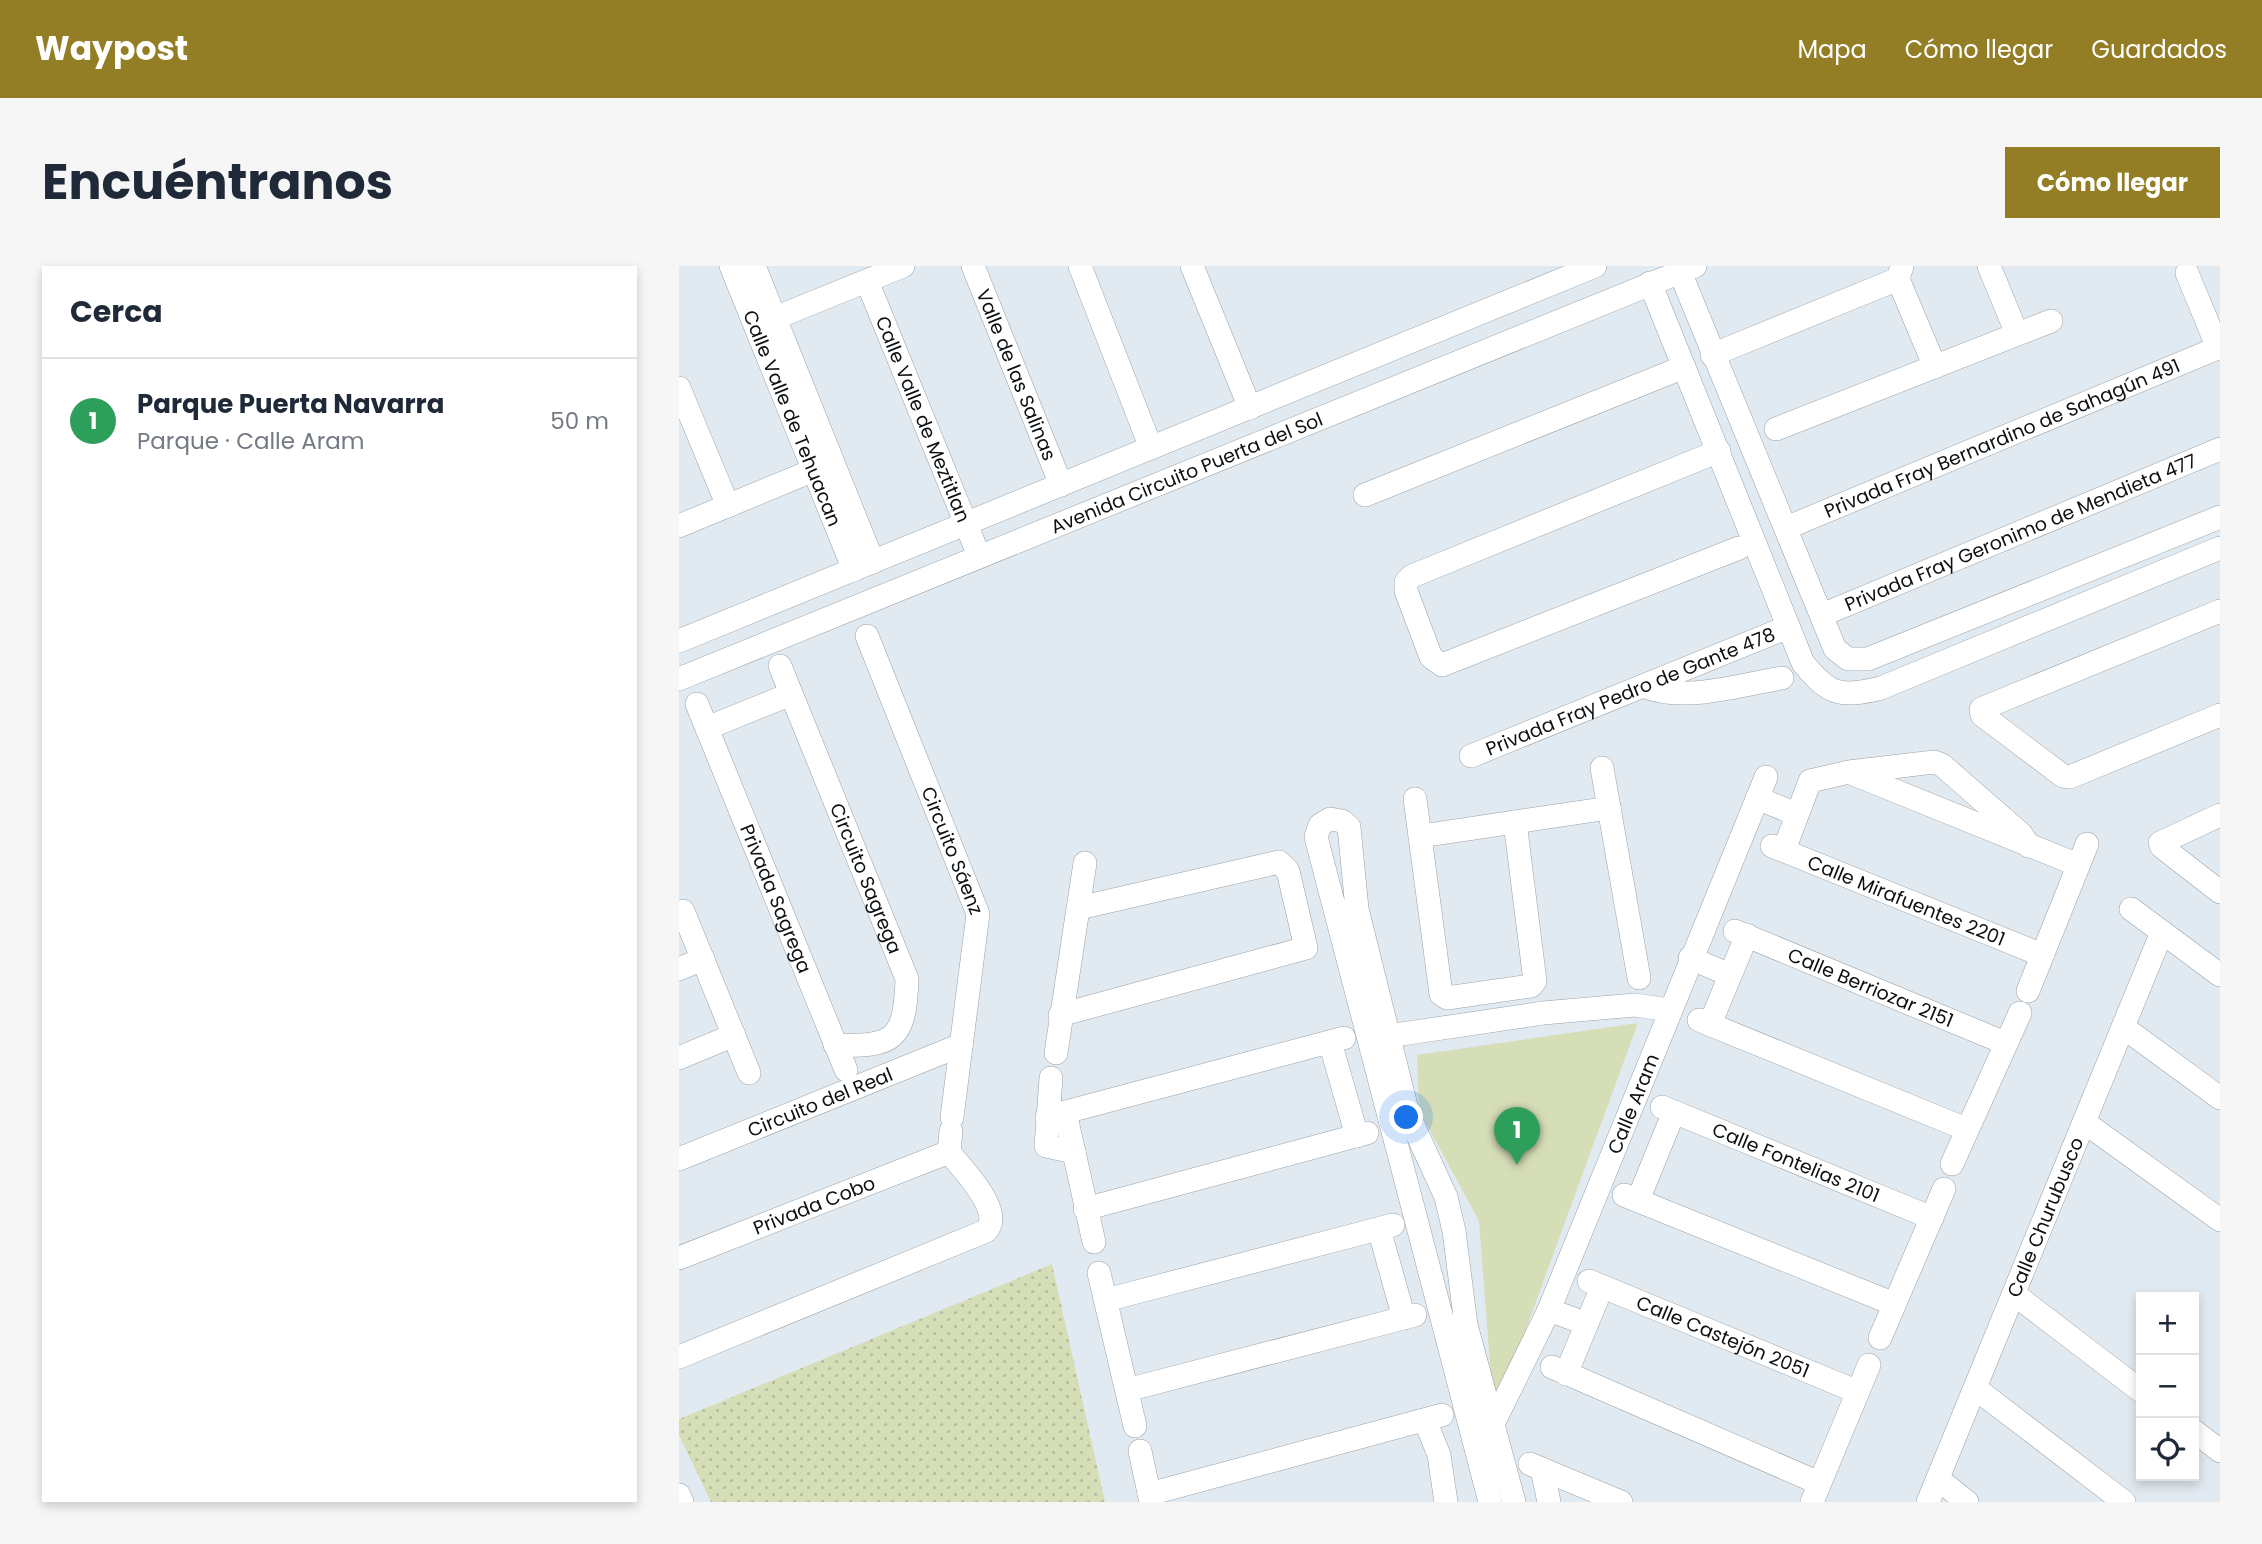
<!DOCTYPE html>
<html lang="es">
<head>
<meta charset="utf-8">
<style>
  :root { --surface:#fff; --page:#f6f6f7; --text:#1f2937; --muted:#747a83; --line:#e0e1e3; --accent:#937e25 }
  body { margin:0; font-family:Poppins,sans-serif; background:var(--page); color:var(--text) }
  .controls { position:absolute; right:21px; bottom:21px; display:grid; overflow:hidden; border-radius:0px; box-shadow:0 4px 10px #0003 }
  .controls button { width:63px; height:63px; display:grid; place-items:center; padding:0; border:0; border-bottom:2px solid var(--line); background:var(--surface); color:var(--text); font:35px sans-serif }
  .you { position:absolute; left:728px; top:852px; width:24px; height:24px; margin:-18px; border:5px solid #fff; border-radius:50%; background:#1a73e8; box-shadow:0 0 0 10px #1a73e833 }
  .badge { display:grid; place-items:center; width:46px; height:46px; border-radius:50%; background:var(--accent); color:#fff; font-size:23px; font-weight:700 }
  .pin { position:absolute; translate:-50% -58px; filter:drop-shadow(0 2px 4px #0008) }
  .pin::after { content:''; position:absolute; top:37px; width:24px; height:21px; background:inherit; clip-path:polygon(0 0,100% 0,50% 100%) }
  .list { margin:0; padding:0; list-style:none }
  h2 { display:flex; justify-content:space-between; align-items:center; height:91px; margin:0; padding:0 28px; font-size:30px }
  h2 small { font-size:23px; font-weight:400; color:var(--muted) }
  .list li { display:grid; grid-template-columns:46px 1fr auto; gap:21px; align-items:center; box-sizing:border-box; height:126px; padding:0 28px; border-top:2px solid var(--line) }
  .list b { display:block; font-size:26px; white-space:nowrap }
  .list p { margin:0; font-size:23px; white-space:nowrap; color:var(--muted) }
  .list em { font-size:23px; font-style:normal; color:var(--muted) }
  .icon { flex:none; width:38px; height:38px; fill:none; stroke:currentColor; stroke-width:2; stroke-linecap:round; stroke-linejoin:round }
  .map { position:relative; flex:none; width:1541px; height:1236px; overflow:hidden; border-radius:0px }
  header { display:flex; align-items:center; gap:42px; box-sizing:border-box; height:98px; padding:0 35px; background:var(--accent); color:#fff }
  header strong { font-size:33px }
  nav { display:flex; gap:38px; margin-inline-start:auto; font-size:24px }
  .intro { display:flex; align-items:center; justify-content:space-between; box-sizing:border-box; height:168px; padding:0 42px }
  h1 { margin:0; font-size:49px }
  .button { padding:18px 32px; border-radius:0px; background:var(--accent); color:#fff; font-size:24px; font-weight:700 }
  main { display:flex; gap:42px; padding:0 42px }
  aside { flex:1; background:var(--surface); border-radius:0px; box-shadow:0 4px 10px #0003 }
  .map>svg:first-child { display:block }
</style>
</head>
<body>
<header>
<strong>Waypost</strong>
<nav><a>Mapa</a><a>Cómo llegar</a><a>Guardados</a></nav>
</header>
<div class="intro"><h1>Encuéntranos</h1><a class="button">Cómo llegar</a></div>
<main>
<aside>
<h2>Cerca<small></small></h2>
<ul class="list">
<li><span class="badge" style="background:#2e9e5b">1</span><div><b>Parque Puerta Navarra</b><p>Parque · Calle Aram</p></div><em>50 m</em></li>
</ul>
</aside>
<div class="map">
<svg width="1541" height="1236" viewBox="0 0 1541 1236">
  <defs>
    <pattern id="grass-dots" width="8" height="8" patternUnits="userSpaceOnUse" patternTransform="scale(1.75)"><rect width="8" height="8" fill="#d6deb8"/><path d="M2 2h.1M6 6h.1" fill="none" stroke="#b6bd9d" stroke-width="1.8" stroke-linecap="round"/></pattern>
  </defs>
  <rect width="100%" height="100%" fill="#e2eaf1"/>
  <path fill="url(#grass-dots)" d="M373,998L426,1236H32L0,1169V1153Z"/>
  <path fill="#d6deb8" d="M959,757L815,1150L800,955L740,844L738,789Z"/>
  <g fill="none" stroke-linecap="round" stroke-linejoin="round">
    <g stroke="#99a1a7" stroke-width="24">
      <g id="minor">
        <path id="s1" d="M52,0L175,304"/>
        <path d="M75,0L194,296"/>
        <path id="s2" d="M294,0L382,219"/>
        <path d="M401,0L472,182"/>
        <path d="M513,0L571,142"/>
        <path d="M1310,0L1338,68"/>
        <path d="M1001,6L1156,383L1169,393H1189L1541,251"/>
        <path d="M1508,7L1539,82"/>
        <path d="M1219,13L1256,101"/>
        <path id="s3" d="M188,15L300,290"/>
        <path d="M971,17L1124,397C1150,429 1161,432 1202,422L1541,282"/>
        <path d="M96,52L224,0"/>
        <path d="M1033,89L1219,13L1223,0"/>
        <path d="M0,122L49,240"/>
        <path d="M1097,163L1372,55"/>
        <path d="M1040,185L733,310L727,316V325L752,391L763,399L1060,282"/>
        <path d="M686,229L1005,101"/>
        <path d="M0,260L135,204"/>
        <path id="s4" d="M1107,262L1541,81"/>
        <path d="M1541,345L1302,443L1303,449L1384,510L1391,511L1541,449"/>
        <path id="s5" d="M1143,349L1541,183"/>
        <path id="s6" d="M188,370L299,648L273,851"/>
        <path d="M0,375L916,0"/>
        <path id="s7" d="M101,400L228,713C226,774 215,781 156,779"/>
        <path id="s8" d="M0,413L1016,0"/>
        <path d="M964,420C1007,437 1058,419 1103,412"/>
        <path id="s9" d="M18,438L167,804"/>
        <path d="M28,462L112,428"/>
        <path id="s10" d="M792,490L1109,361"/>
        <path d="M923,502L960,712"/>
        <path d="M1172,507L1399,599"/>
        <path d="M1078,532L1117,548"/>
        <path d="M736,533L762,728L768,732L852,720L856,715L836,556"/>
        <path d="M1541,549L1481,577L1483,581L1541,626"/>
        <path d="M742,570L930,542"/>
        <path id="s11" d="M1093,580L1363,689"/>
        <path d="M1105,584L1131,515L1170,506L1255,496L1263,499L1342,568L1350,580"/>
        <path d="M1452,643L1541,709"/>
        <path d="M4,645L70,807"/>
        <path id="s12" d="M1056,665L1326,777"/>
        <path d="M1011,692L1051,709"/>
        <path d="M0,703L24,693"/>
        <path d="M1349,725L1408,578"/>
        <path d="M381,749L627,682L609,605L600,596L400,642"/>
        <path d="M1020,754L1287,863"/>
        <path d="M1031,758L1068,669"/>
        <path d="M1444,761L1541,832"/>
        <path d="M709,770L864,747L956,739L990,744"/>
        <path d="M651,776L678,870"/>
        <path d="M377,787L406,597"/>
        <path d="M0,792L55,769"/>
        <path d="M372,812L367,880L395,886"/>
        <path id="s13" d="M983,841L1253,952"/>
        <path d="M386,846L415,976"/>
        <path d="M368,851L665,772"/>
        <path d="M1405,856L1541,954"/>
        <path id="s14" d="M0,893L282,779"/>
        <path d="M1273,898L1341,747"/>
        <path d="M945,929L1215,1038"/>
        <path d="M959,934L995,846"/>
        <path d="M406,943L688,867"/>
        <path d="M700,963L725,1052"/>
        <path id="s15" d="M0,992L270,886"/>
        <path d="M420,1007L456,1160"/>
        <path id="s16" d="M910,1015L1179,1126"/>
        <path d="M1335,1028L1462,1125"/>
        <path d="M427,1034L714,959"/>
        <path d="M870,1044L908,1058"/>
        <path d="M1201,1072L1265,923"/>
        <path d="M0,1091L307,965C326,945 283,903 270,886L272,865"/>
        <path d="M873,1101L1140,1217"/>
        <path d="M887,1108L923,1021"/>
        <path d="M1296,1122L1445,1236"/>
        <path d="M448,1124L736,1049"/>
        <path d="M746,1154L760,1189L767,1236"/>
        <path id="s17" d="M813,1160L870,1044L1087,511"/>
        <path d="M1515,1165L1541,1185"/>
        <path d="M461,1185L472,1236"/>
        <path d="M851,1198L942,1236"/>
        <path d="M863,1203L870,1236"/>
        <path d="M1259,1213L1288,1236"/>
        <path d="M470,1228L763,1149"/>
        <path d="M0,1229L3,1236"/>
        <path d="M811,1236L637,571L641,559L651,553L663,555L670,561L678,643L729,848L767,931L775,965L787,1059L835,1236"/>
        <path d="M1133,1236L1190,1099"/>
        <path id="s18" d="M1249,1236L1483,666"/>
      </g>
    </g>
    <use href="#minor" stroke="#fff" stroke-width="23"/>
  </g>
  <g text-anchor="middle" stroke-width="6" stroke-linejoin="round" paint-order="stroke">
    <g font-size="19" fill="#0d1012" stroke="#fff">
      <text dy="7" stroke="none"><textPath href="#s2" startOffset="117">Valle de las Salinas</textPath></text>
      <text dy="7" stroke="none"><textPath href="#s1" startOffset="164">Calle Valle de Tehuacan</textPath></text>
      <text dy="7" stroke="none"><textPath href="#s3" startOffset="149">Calle Valle de Meztitlan</textPath></text>
      <text dy="7" stroke="none"><textPath href="#s4" startOffset="234">Privada Fray Bernardino de Sahagún 491</textPath></text>
      <text dy="7" stroke="none"><textPath href="#s8" startOffset="548">Avenida Circuito Puerta del Sol</textPath></text>
      <text dy="7" stroke="none"><textPath href="#s5" startOffset="215">Privada Fray Geronimo de Mendieta 477</textPath></text>
      <text dy="7" stroke="none"><textPath href="#s10" startOffset="172">Privada Fray Pedro de Gante 478</textPath></text>
      <text dy="7" stroke="none"><textPath href="#s6" startOffset="231">Circuito Sáenz</textPath></text>
      <text dy="7" stroke="none"><textPath href="#s7" startOffset="229">Circuito Sagrega</textPath></text>
      <text dy="7" stroke="none"><textPath href="#s9" startOffset="210">Privada Sagrega</textPath></text>
      <text dy="7" stroke="none"><textPath href="#s11" startOffset="145">Calle Mirafuentes 2201</textPath></text>
      <text dy="7" stroke="none"><textPath href="#s12" startOffset="147">Calle Berriozar 2151</textPath></text>
      <text dy="7" stroke="none"><textPath href="#s14" startOffset="152">Circuito del Real</textPath></text>
      <text dy="7" stroke="none"><textPath href="#s17" startOffset="352">Calle Aram</textPath></text>
      <text dy="7" stroke="none"><textPath href="#s13" startOffset="145">Calle Fontelias 2101</textPath></text>
      <text dy="7" stroke="none"><textPath href="#s15" startOffset="145">Privada Cobo</textPath></text>
      <text dy="7" stroke="none"><textPath href="#s18" startOffset="308">Calle Churubusco</textPath></text>
      <text dy="7" stroke="none"><textPath href="#s16" startOffset="145">Calle Castejón 2051</textPath></text>
    </g>
  </g>
</svg>
<div class="controls">
<button>+</button>
<button>−</button>
<button><svg class="icon" aria-label="locate" viewBox="0 0 24 24"><circle cx="12" cy="12" r="6"/><path d="M12 2v4M12 18v4M2 12h4M18 12h4"/></svg></button>
</div>
<div class="you"></div>
<div class="pin badge" style="left:838px;top:899px;background:#2e9e5b">1</div>
</div>
</main>
</body>
</html>
